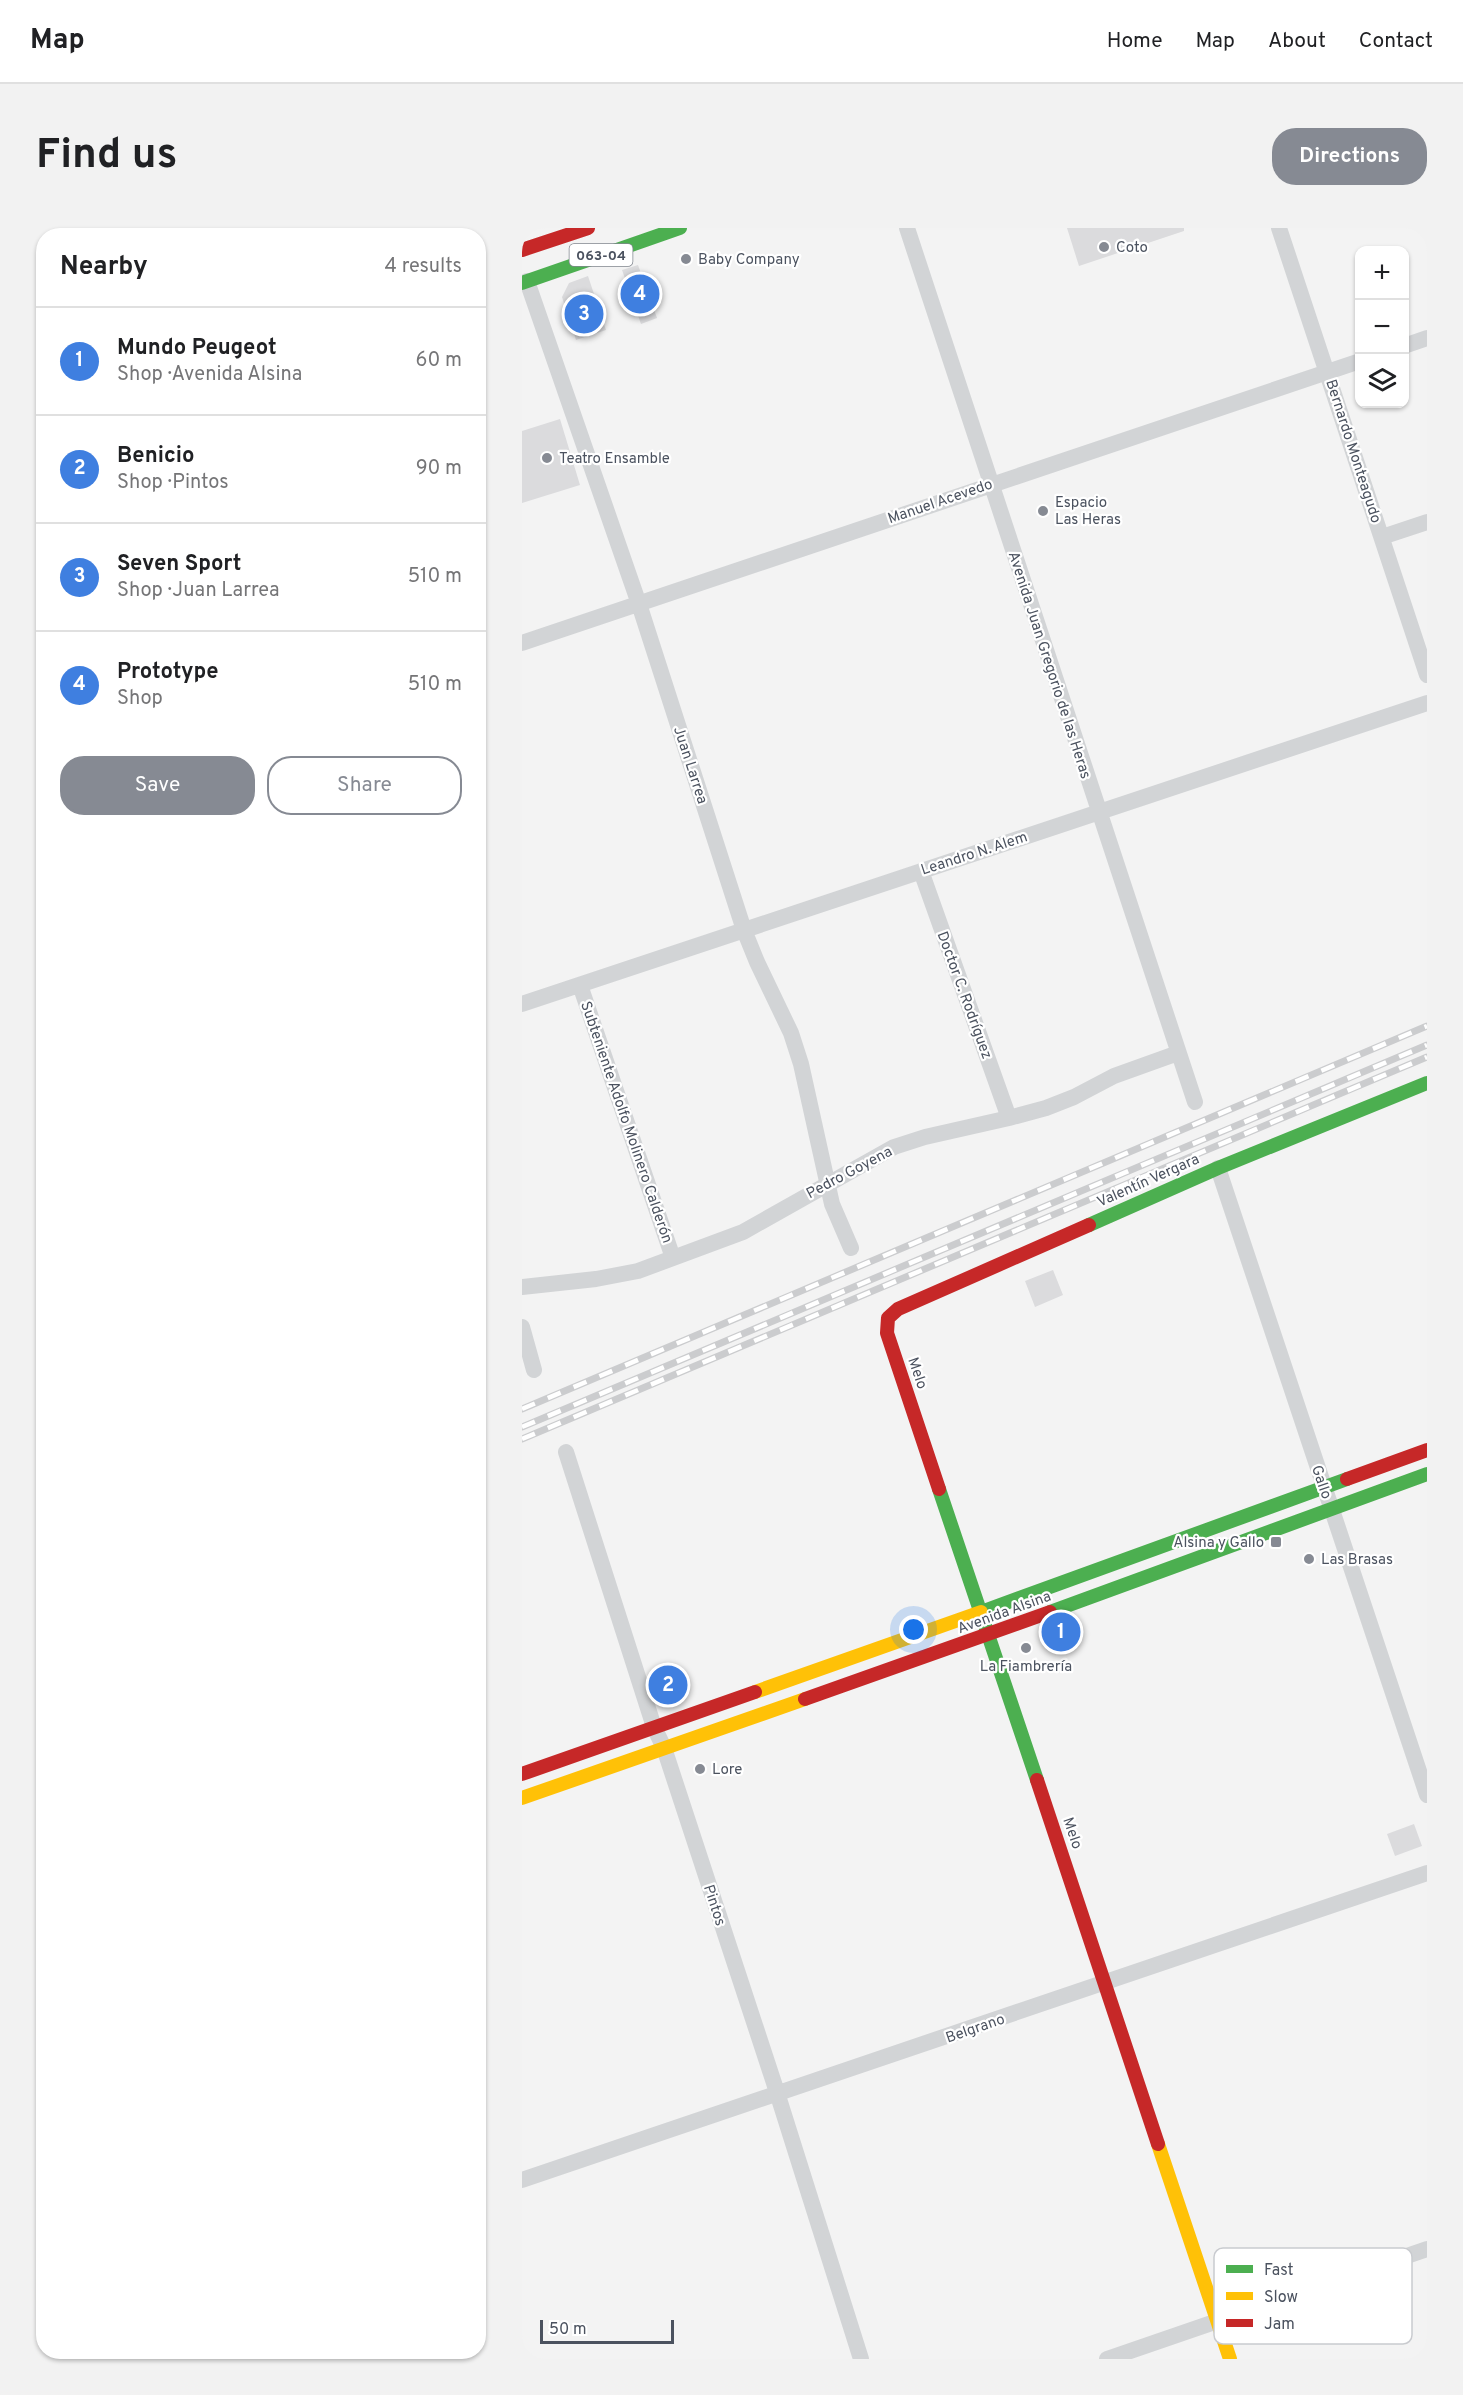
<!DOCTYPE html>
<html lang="en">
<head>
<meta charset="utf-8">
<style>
  :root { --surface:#fff; --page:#f2f2f2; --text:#202124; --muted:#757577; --line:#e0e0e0; --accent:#868a93 }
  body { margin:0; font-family:Overpass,sans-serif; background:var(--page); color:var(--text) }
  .controls { position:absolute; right:18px; top:18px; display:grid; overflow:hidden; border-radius:12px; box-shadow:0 2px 4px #0004 }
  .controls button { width:54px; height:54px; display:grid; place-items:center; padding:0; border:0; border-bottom:2px solid var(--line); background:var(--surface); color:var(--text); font:30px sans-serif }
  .scale { position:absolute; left:18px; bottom:15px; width:134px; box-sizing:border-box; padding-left:6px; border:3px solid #4b525f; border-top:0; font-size:16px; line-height:21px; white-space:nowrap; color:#4b525f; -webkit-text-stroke:4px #fff; paint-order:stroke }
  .you { position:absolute; left:392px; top:1402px; width:21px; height:21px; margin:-15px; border:4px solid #fff; border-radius:50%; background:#1a73e8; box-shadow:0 0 0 9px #1a73e833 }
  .badge { display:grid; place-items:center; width:39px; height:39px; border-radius:50%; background:var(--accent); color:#fff; font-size:20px; font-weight:700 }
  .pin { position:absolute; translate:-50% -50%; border:3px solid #fff; box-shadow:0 2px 6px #0006 }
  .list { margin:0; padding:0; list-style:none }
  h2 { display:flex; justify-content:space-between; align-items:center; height:78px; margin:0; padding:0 24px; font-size:26px }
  h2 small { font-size:20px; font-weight:400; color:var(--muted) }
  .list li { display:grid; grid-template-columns:39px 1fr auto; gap:18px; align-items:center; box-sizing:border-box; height:108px; padding:0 24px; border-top:2px solid var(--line) }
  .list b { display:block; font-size:22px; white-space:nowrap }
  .list p { margin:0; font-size:20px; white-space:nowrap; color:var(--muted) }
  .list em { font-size:20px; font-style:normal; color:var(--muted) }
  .actions { display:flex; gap:12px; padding:18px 24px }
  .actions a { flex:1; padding:14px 0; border:2px solid var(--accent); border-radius:24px; text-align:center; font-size:21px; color:var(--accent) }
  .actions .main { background:var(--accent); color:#fff }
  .icon { flex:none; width:33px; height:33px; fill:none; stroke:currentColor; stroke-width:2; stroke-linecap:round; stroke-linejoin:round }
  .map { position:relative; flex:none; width:905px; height:2131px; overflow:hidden; border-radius:24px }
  header { display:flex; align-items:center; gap:36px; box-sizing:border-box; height:84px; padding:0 30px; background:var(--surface); border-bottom:2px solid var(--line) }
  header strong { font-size:28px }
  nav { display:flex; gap:33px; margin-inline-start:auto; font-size:21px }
  .intro { display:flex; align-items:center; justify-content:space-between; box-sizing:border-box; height:144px; padding:0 36px }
  h1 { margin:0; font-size:42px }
  .button { padding:15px 27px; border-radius:24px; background:var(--accent); color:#fff; font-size:21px; font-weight:700 }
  main { display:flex; gap:36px; padding:0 36px }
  aside { flex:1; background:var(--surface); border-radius:24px; box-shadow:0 2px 4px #0004 }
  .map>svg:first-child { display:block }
</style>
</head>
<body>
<header>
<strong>Map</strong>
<nav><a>Home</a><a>Map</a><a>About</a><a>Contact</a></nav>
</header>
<div class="intro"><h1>Find us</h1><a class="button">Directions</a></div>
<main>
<aside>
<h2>Nearby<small>4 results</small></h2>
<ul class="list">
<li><span class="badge" style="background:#3f7fe0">1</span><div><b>Mundo Peugeot</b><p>Shop · Avenida Alsina</p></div><em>60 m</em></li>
<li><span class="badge" style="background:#3f7fe0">2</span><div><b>Benicio</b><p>Shop · Pintos</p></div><em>90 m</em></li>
<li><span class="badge" style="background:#3f7fe0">3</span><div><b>Seven Sport</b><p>Shop · Juan Larrea</p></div><em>510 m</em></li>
<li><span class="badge" style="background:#3f7fe0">4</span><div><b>Prototype</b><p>Shop</p></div><em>510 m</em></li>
</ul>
<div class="actions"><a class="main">Save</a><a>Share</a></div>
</aside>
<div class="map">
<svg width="905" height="2131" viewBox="0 0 905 2131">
  <rect width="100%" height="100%" fill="#f3f3f3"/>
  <path fill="#dbdbdd" d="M545,0H662V3L557,38Z
    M116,37L135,90L119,96L100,42Z
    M66,48L84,102L54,112L40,69L47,55Z
    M38,191L58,257L0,275V203Z
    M531,1042L541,1067L513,1079L503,1053Z
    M892,1596L900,1618L873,1628L865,1606Z"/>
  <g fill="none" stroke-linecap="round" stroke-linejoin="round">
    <path stroke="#d2d4d6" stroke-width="16" d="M385,0L673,874
      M757,0L905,447
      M5,53L117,376L222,702L235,734L269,805L279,836L310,976L329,1020
      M882,118L905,110
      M860,309L905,294
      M0,415L838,133
      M399,643L487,890
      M58,757L151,1030
      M0,776L905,475
      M696,940L905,1567
      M0,1059L74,1051L116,1043L221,1004L372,919L403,909L487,890L524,880L552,869L592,848L656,825
      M0,1099L12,1142
      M44,1224L132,1499L142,1520L252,1855L339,2131
      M0,1952L905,1645
      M585,2131L905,2021"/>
    <path stroke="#4caf50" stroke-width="14" d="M0,55L158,0
      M567,997L696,940L905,855
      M417,1261L515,1552
      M459,1384L825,1251
      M528,1384L905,1246"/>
    <path stroke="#ffc107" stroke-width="14" d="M233,1464L459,1384
      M0,1570L283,1471
      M636,1916L708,2131"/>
    <path stroke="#c62828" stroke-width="14" d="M0,22L66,0
      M825,1251L905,1222
      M417,1261L365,1105L366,1090L376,1081L567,997
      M283,1471L528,1384
      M0,1546L233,1464
      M515,1552L636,1916"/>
    <g stroke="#cbccce" stroke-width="7">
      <path id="rail" d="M0,1181L905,798
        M0,1199L905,817
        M0,1211L905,829"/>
    </g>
    <use href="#rail" stroke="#fff" stroke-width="4.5" stroke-dasharray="14" stroke-linecap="butt"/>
  </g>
  <g fill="#868a93" stroke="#fff" stroke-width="2">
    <circle cx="582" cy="19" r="6"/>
    <circle cx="164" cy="31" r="6"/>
    <circle cx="25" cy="230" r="6"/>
    <circle cx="521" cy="283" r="6"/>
    <rect x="748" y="1308" width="12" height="12" rx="3"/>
    <circle cx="787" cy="1331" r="6"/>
    <circle cx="504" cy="1420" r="6"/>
    <circle cx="178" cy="1541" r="6"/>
  </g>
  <g text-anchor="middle" stroke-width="4.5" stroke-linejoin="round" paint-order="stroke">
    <rect fill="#fff" stroke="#81868f" stroke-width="1.5" x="47.5" y="16" width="63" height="22" rx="4.5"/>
    <g font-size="14" font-weight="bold" fill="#4b525f">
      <text x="79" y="32">063-04</text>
    </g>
    <g font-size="15" fill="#4b525f" stroke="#fff" text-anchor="start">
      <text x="594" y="24">Coto</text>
      <text x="176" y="36">Baby Company</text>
      <text x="37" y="235">Teatro Ensamble</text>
      <text x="533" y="279">Espacio<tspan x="533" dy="17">Las Heras</tspan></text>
      <text x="742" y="1319" text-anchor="end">Alsina y Gallo</text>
      <text x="799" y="1336">Las Brasas</text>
      <text x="504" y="1443" text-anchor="middle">La Fiambrería</text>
      <text x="190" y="1546">Lore</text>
    </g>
    <g font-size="15" fill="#4b525f" stroke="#fff">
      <text transform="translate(832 223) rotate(72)" y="5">Bernardo Monteagudo</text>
      <text transform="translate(418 273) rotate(-19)" y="5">Manuel Acevedo</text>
      <text transform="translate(528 437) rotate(72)" y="5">Avenida Juan Gregorio de las Heras</text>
      <text transform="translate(169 537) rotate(72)" y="5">Juan Larrea</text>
      <text transform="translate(452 625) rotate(-18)" y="5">Leandro N. Alem</text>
      <text transform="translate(443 767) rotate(70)" y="5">Doctor C. Rodríguez</text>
      <text transform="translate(105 894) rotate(71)" y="5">Subteniente Adolfo Molinero Calderón</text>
      <text transform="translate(327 944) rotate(-28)" y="5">Pedro Goyena</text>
      <text transform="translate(626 952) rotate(-24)" y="5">Valentín Vergara</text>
      <text transform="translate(396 1145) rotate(71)" y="5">Melo</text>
      <text transform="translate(800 1254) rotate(71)" y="5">Gallo</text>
      <text transform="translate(482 1384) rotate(-20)" y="5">Avenida Alsina</text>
      <text transform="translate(551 1605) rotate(71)" y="5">Melo</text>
      <text transform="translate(193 1677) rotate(72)" y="5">Pintos</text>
      <text transform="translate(453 1800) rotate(-19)" y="5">Belgrano</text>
    </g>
  </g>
  <rect x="692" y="2020" width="198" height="96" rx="9" fill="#fff" stroke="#c9cbcf" stroke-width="1.5"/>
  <rect x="704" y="2037" width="27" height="8" fill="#4caf50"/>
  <rect x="704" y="2064" width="27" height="8" fill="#ffc107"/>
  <rect x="704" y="2091" width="27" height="8" fill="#c62828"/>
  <g font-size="16" fill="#4b525f">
    <text x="742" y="2047">Fast</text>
    <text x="742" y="2074">Slow</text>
    <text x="742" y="2101">Jam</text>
  </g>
</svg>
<div class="controls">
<button>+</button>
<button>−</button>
<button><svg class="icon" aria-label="layers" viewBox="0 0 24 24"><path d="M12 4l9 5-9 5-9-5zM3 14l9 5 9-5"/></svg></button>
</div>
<div class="scale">50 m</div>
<div class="you"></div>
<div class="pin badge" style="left:539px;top:1404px;background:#3f7fe0">1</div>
<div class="pin badge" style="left:146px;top:1457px;background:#3f7fe0">2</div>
<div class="pin badge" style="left:62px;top:86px;background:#3f7fe0">3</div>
<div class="pin badge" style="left:118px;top:66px;background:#3f7fe0">4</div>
</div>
</main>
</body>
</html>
